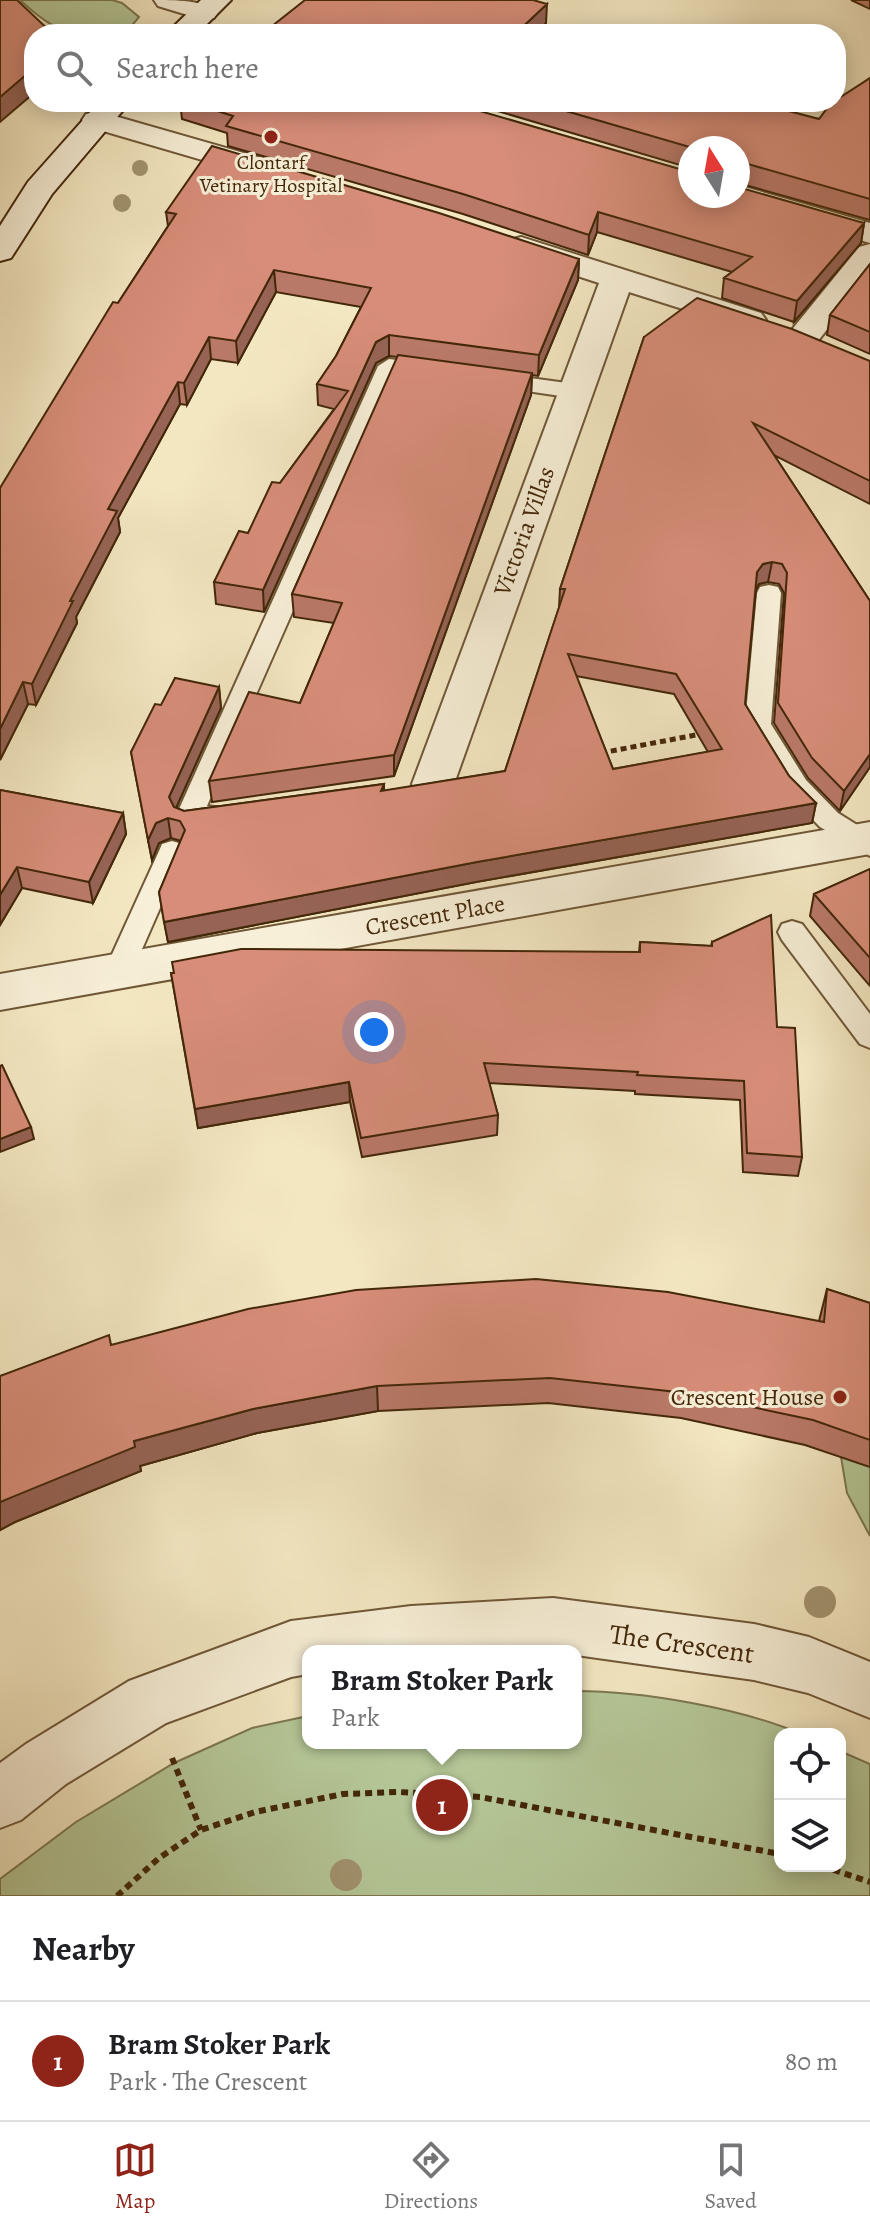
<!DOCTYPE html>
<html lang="en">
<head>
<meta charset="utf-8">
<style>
  :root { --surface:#fff; --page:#f2f2f2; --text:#202124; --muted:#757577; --line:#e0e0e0; --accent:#8f2418 }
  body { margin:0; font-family:Alegreya,serif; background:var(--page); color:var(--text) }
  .controls { position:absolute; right:24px; bottom:24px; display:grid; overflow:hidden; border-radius:16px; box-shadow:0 4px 20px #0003 }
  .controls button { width:72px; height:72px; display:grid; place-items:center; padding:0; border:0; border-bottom:2px solid var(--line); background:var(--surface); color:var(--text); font:40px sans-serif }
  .compass { position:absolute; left:678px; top:136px; width:72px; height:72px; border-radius:50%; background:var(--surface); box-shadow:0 4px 20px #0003; rotate:349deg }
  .you { position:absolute; left:374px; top:1032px; width:28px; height:28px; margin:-20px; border:6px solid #fff; border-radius:50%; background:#1a73e8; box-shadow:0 0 0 12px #1a73e833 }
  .badge { display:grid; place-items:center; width:52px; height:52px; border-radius:50%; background:var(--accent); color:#fff; font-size:26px; font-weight:700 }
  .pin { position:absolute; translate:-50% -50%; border:4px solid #fff; box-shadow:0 2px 8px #0006 }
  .popup { position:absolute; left:302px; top:1645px; width:280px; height:104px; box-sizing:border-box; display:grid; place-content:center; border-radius:16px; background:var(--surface); filter:drop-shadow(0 2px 6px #0005); font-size:26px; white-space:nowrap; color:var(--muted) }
  .popup b { font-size:30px; color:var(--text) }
  .popup::after { content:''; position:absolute; left:50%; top:100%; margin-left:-16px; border:16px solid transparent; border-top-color:var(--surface) }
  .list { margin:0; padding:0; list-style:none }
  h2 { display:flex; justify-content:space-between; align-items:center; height:104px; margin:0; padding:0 32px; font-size:34px }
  h2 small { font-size:26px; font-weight:400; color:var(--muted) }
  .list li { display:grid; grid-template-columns:52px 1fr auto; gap:24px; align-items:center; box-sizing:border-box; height:120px; padding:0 32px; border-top:2px solid var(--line) }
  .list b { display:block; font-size:30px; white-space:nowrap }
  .list p { margin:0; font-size:26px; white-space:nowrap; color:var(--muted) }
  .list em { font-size:26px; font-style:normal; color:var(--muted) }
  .icon { flex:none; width:44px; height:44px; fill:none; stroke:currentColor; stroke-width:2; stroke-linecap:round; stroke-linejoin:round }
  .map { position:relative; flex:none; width:870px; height:1896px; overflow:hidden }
  .search { position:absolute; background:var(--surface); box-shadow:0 4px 20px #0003; left:24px; right:24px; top:24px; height:88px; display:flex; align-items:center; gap:20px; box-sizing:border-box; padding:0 28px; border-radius:32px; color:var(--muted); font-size:30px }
  .sheet { height:224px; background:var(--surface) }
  nav { display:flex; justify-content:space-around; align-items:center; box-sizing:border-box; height:112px; border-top:2px solid var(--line); background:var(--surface); font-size:22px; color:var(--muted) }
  nav a { display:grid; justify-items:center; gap:4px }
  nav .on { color:var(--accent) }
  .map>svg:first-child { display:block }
</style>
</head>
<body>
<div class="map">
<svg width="870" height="1896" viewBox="0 0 870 1896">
  <rect width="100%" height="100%" fill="#f3e7c1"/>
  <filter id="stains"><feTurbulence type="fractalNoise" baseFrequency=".0025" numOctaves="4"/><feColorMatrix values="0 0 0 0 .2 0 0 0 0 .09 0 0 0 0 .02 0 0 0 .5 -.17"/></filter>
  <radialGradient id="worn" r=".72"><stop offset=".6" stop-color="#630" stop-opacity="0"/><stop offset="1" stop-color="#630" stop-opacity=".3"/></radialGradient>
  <path fill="#b5c797" stroke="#7c7750" stroke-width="2" d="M20,0H112L122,3L139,17L125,34C70,34 61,38 20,0Z
    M841,1457L870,1467V1536L847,1493Z
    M576,1691C641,1691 741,1708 801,1734H780V1866H840V1751L870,1764V1896H0V1879L76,1822L174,1763L252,1728L308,1716V1743H576Z"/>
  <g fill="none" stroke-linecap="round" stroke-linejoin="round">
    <g stroke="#6f5737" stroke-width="4">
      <path id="lane" d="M389,359L429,364L440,371L429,378L397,374L207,806L223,808L227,815L223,822L188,828L179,825L175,818L378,366Z
        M494,373L574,384L585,391L574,398L486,385L483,380Z
        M769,585L778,587L781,593L771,724L806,780L838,813L870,833V856L820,827L788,794L745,724L757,593L760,587Z
        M172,841L182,844L185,851L132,972L128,980L118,983L108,980L104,972L159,851L162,844Z
        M792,921L802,924L870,1014V1048L860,1044L782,940L778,932L782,924Z"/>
    </g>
    <g stroke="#6f5737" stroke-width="4">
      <path id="street" d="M154,0C173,0 206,0 218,12L214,18L204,20L158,6Z
        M97,111L275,162L279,169L275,176L264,178L86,126L82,120L86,114Z
        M738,185L870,223V243L727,201L724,196H738Z
        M521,237L761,313L766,320L761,327L749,330L629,292L454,784L448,795L433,799L418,795L412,784L599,283L510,254L505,247L510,240Z
        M870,244V275L814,346L802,349L790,346L785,339L790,332L859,247Z
        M870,822V854L0,1010V974Z
        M553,1598L754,1624L809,1637L870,1662V1718L808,1693L754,1680L576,1655V1651H308V1674L291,1677L166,1723L66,1784L21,1820L0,1828V1763L26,1744L129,1681L291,1621L411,1606Z"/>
    </g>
    <g stroke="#432709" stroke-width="4">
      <path id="secondary" d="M201,0H231L197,34H166Z
        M99,102H130L52,194L11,258L0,261V226L28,182Z"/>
    </g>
    <path stroke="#432709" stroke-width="5" stroke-dasharray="6 4" stroke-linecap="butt" d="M601,753L701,734"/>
    <path stroke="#432709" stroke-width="6" stroke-dasharray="7 5" stroke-linecap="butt" d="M172,1758L201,1830
      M822,1866L870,1882
      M117,1896L159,1858L201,1830L255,1812L343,1794L399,1792L480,1797L780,1854"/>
    <use href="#lane" fill="#f7efd7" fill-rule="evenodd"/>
    <use href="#street" fill="#f7efd7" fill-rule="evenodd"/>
    <use href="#secondary" fill="#f7efd7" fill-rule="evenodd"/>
  </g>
  <g fill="#a2936f">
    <circle cx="140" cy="168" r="8"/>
    <circle cx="122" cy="203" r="9"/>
    <circle cx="820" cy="1602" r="16"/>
    <circle cx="346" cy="1875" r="16"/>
  </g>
  <path fill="#b97968" stroke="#432709" stroke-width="2" fill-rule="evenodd" d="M851,0H870V9Z
    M870,78V220L738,183V148H690V168L467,102H639L672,111L743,105L819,119Z
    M180,102H449L690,196L864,223L861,243L794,322L722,298L724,278L732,272L597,232L588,255L463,214L228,146L227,133L182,119Z
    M166,212L579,259L578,280L538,376L532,375L531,395L394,776L212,802L209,781L300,703L334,623L294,617L292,594L398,357L389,356L376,363L264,612L216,604L214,582L248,533L280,483L334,409L318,405L317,384L336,356L361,307L276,292L238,363L211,359L187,405L180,404L118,518L120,532L76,617L77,623L36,705L28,704L0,760L118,303L168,226Z
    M870,264V354L827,335L830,315Z
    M644,337L870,361V504L774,455L870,601V767L840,811L808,778L774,723L784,593L779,584L768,582L759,584L756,590L745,704L789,776L816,803L812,823L476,882L168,942L159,892L181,841L171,838L159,843L152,860L131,752L161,705L219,687L221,708L176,808L184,811L384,784V791L505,771L559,608L560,589ZM576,676L674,694L708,752L613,769Z
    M0,790L123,813L126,834L93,903L22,888L0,925Z
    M870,869V986L810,916L814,894Z
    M640,942L711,946L712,942L777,1027L802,1157L798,1176L743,1172L740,1100L635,1094V1091L489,1083L498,1115L497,1135L362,1157L350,1102L198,1128L171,973L639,952Z
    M827,1289L870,1303V1467L805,1445L681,1418L548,1403L378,1411L257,1433L140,1466L141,1471L15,1522L0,1530V1376L111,1345L819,1321Z"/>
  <path fill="#966355" stroke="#432709" stroke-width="2" d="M547,4L546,23L535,34H515Z
    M34,68V93L0,122V97Z
    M741,162L739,182L738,183V165Z
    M598,212L597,232L588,255L589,235Z
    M864,223L861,243L794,322L797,301Z
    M579,259L578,280L538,376L539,355Z
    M274,270L276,292L238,363L236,341Z
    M389,335V356L376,363L264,612L263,590L376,342Z
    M209,337L211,359L187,405L184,383Z
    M532,373L531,395L394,776V755Z
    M178,382L180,404L118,518L120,532L76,617L77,623L36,705L32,684L70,601L108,509Z
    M772,562L768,582L759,584L754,593L757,572L763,564Z
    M23,682L28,704L0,760V729Z
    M219,687L221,708L172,817L169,797Z
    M870,754V767L840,811L844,791Z
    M816,803L812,823L476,882L168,942L164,922L477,862Z
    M123,813L126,834L93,903L89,882Z
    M168,818L171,838L159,843L152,860L148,840L156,823Z
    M17,867L22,888L0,925V895Z
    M349,1082L350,1102L198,1128L195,1109Z
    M31,1127L34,1139L0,1152V1139Z
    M377,1386L378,1411L257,1433L140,1466L141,1471L15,1522L0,1530V1502L134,1441L253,1409Z"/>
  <path fill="#d78d79" stroke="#432709" stroke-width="2" fill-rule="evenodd" d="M0,0H17L53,34H34V68L0,97Z
    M305,0H533L547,4L515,34H262Z
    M870,78V199L741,162L738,165V148H693L535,102H639L672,111L681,102H731L743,105L746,102H755L819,119L831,103L836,102V100Z
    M190,102H449L690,172V196H738V187L864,223L797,301L724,278L752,257L598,212L589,235L463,194L226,126L233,116Z
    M212,146L439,213L579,259L539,355L389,335L376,342L263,590L214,582L239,531L248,533L272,482L280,483L348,391L317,384L336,356L371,288L274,270L236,341L209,337L184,383L178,382L108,509L117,511L70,601H73L32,684L23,682L0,729V488L113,302L118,303L176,214L166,212Z
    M870,264V332L830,315Z
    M697,298L792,329L870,361V481L753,423L870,601V754L844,791L812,758L778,703L787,573L782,564L772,562L763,564L757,572L745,704L789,776L816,803L477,862L164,922L159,892L185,830L180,821L168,818L156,823L148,840L131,752L155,704L161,705L175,678L219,687L169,797L174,807L184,811L384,784L381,791L505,771L565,589H560L644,337ZM568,654L676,674L722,749L613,769Z
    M398,355L532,373L394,755L209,781L249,692L300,703L342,603L292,594Z
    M0,790L123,813L89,882L17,867L0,895Z
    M870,869V958L814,894Z
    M771,915L777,1027L795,1028L802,1157L747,1153L744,1081L637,1075L638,1072L484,1063L498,1115L361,1138L349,1082L195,1109L171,973H174L172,962L241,949L640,952V942L712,946V942Z
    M2,1065L31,1127L0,1139V1066Z
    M536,1279L668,1292L824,1322L827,1289L870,1303V1440L813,1420L686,1393L550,1378L377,1386L253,1409L134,1441L135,1447L0,1502V1376L109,1335L111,1345L248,1309L356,1290Z"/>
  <g fill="#8f2418" stroke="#f7efd7" stroke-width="3">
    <circle cx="271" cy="137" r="8"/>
    <circle cx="840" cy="1397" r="8"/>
  </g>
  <g text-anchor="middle" stroke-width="6" stroke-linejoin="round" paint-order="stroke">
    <g font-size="20" fill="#432709" stroke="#f7efd7">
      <text x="271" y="169">Clontarf<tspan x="271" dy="23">Vetinary Hospital</tspan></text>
    </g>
    <g font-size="24" fill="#432709" stroke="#f7efd7">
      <text transform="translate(524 531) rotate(-70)" y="8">Victoria Villas</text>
      <text transform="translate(435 915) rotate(-10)" y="8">Crescent Place</text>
    </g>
    <g font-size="24" fill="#432709" stroke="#f7efd7" text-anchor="end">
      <text x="824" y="1405">Crescent House</text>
    </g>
    <g font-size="28" fill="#432709" stroke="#f7efd7">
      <text transform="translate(682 1643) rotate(8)" y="10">The Crescent</text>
    </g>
  </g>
  <rect width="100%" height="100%" filter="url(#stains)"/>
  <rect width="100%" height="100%" fill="url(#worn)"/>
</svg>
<div class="controls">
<button><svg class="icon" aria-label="locate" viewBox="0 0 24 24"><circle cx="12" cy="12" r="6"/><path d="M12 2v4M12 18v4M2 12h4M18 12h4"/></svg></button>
<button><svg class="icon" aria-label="layers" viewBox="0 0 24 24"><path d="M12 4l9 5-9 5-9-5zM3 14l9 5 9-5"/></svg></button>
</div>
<svg class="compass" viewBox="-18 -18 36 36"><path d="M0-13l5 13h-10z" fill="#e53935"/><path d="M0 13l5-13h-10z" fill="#757577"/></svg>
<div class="you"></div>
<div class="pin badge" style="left:442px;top:1805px">1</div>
<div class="popup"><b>Bram Stoker Park</b>Park</div>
<div class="search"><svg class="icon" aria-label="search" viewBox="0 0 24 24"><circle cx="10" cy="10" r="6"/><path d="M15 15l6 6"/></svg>Search here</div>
</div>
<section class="sheet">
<h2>Nearby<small></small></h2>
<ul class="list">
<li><span class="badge">1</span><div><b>Bram Stoker Park</b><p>Park · The Crescent</p></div><em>80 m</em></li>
</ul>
</section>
<nav>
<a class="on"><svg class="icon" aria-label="map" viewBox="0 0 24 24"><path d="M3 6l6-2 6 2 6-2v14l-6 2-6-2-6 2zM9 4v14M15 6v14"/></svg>Map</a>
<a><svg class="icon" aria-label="directions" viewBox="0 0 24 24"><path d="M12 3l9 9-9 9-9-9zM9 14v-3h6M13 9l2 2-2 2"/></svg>Directions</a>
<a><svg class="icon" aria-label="saved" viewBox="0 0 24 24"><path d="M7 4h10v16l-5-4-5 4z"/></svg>Saved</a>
</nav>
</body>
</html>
